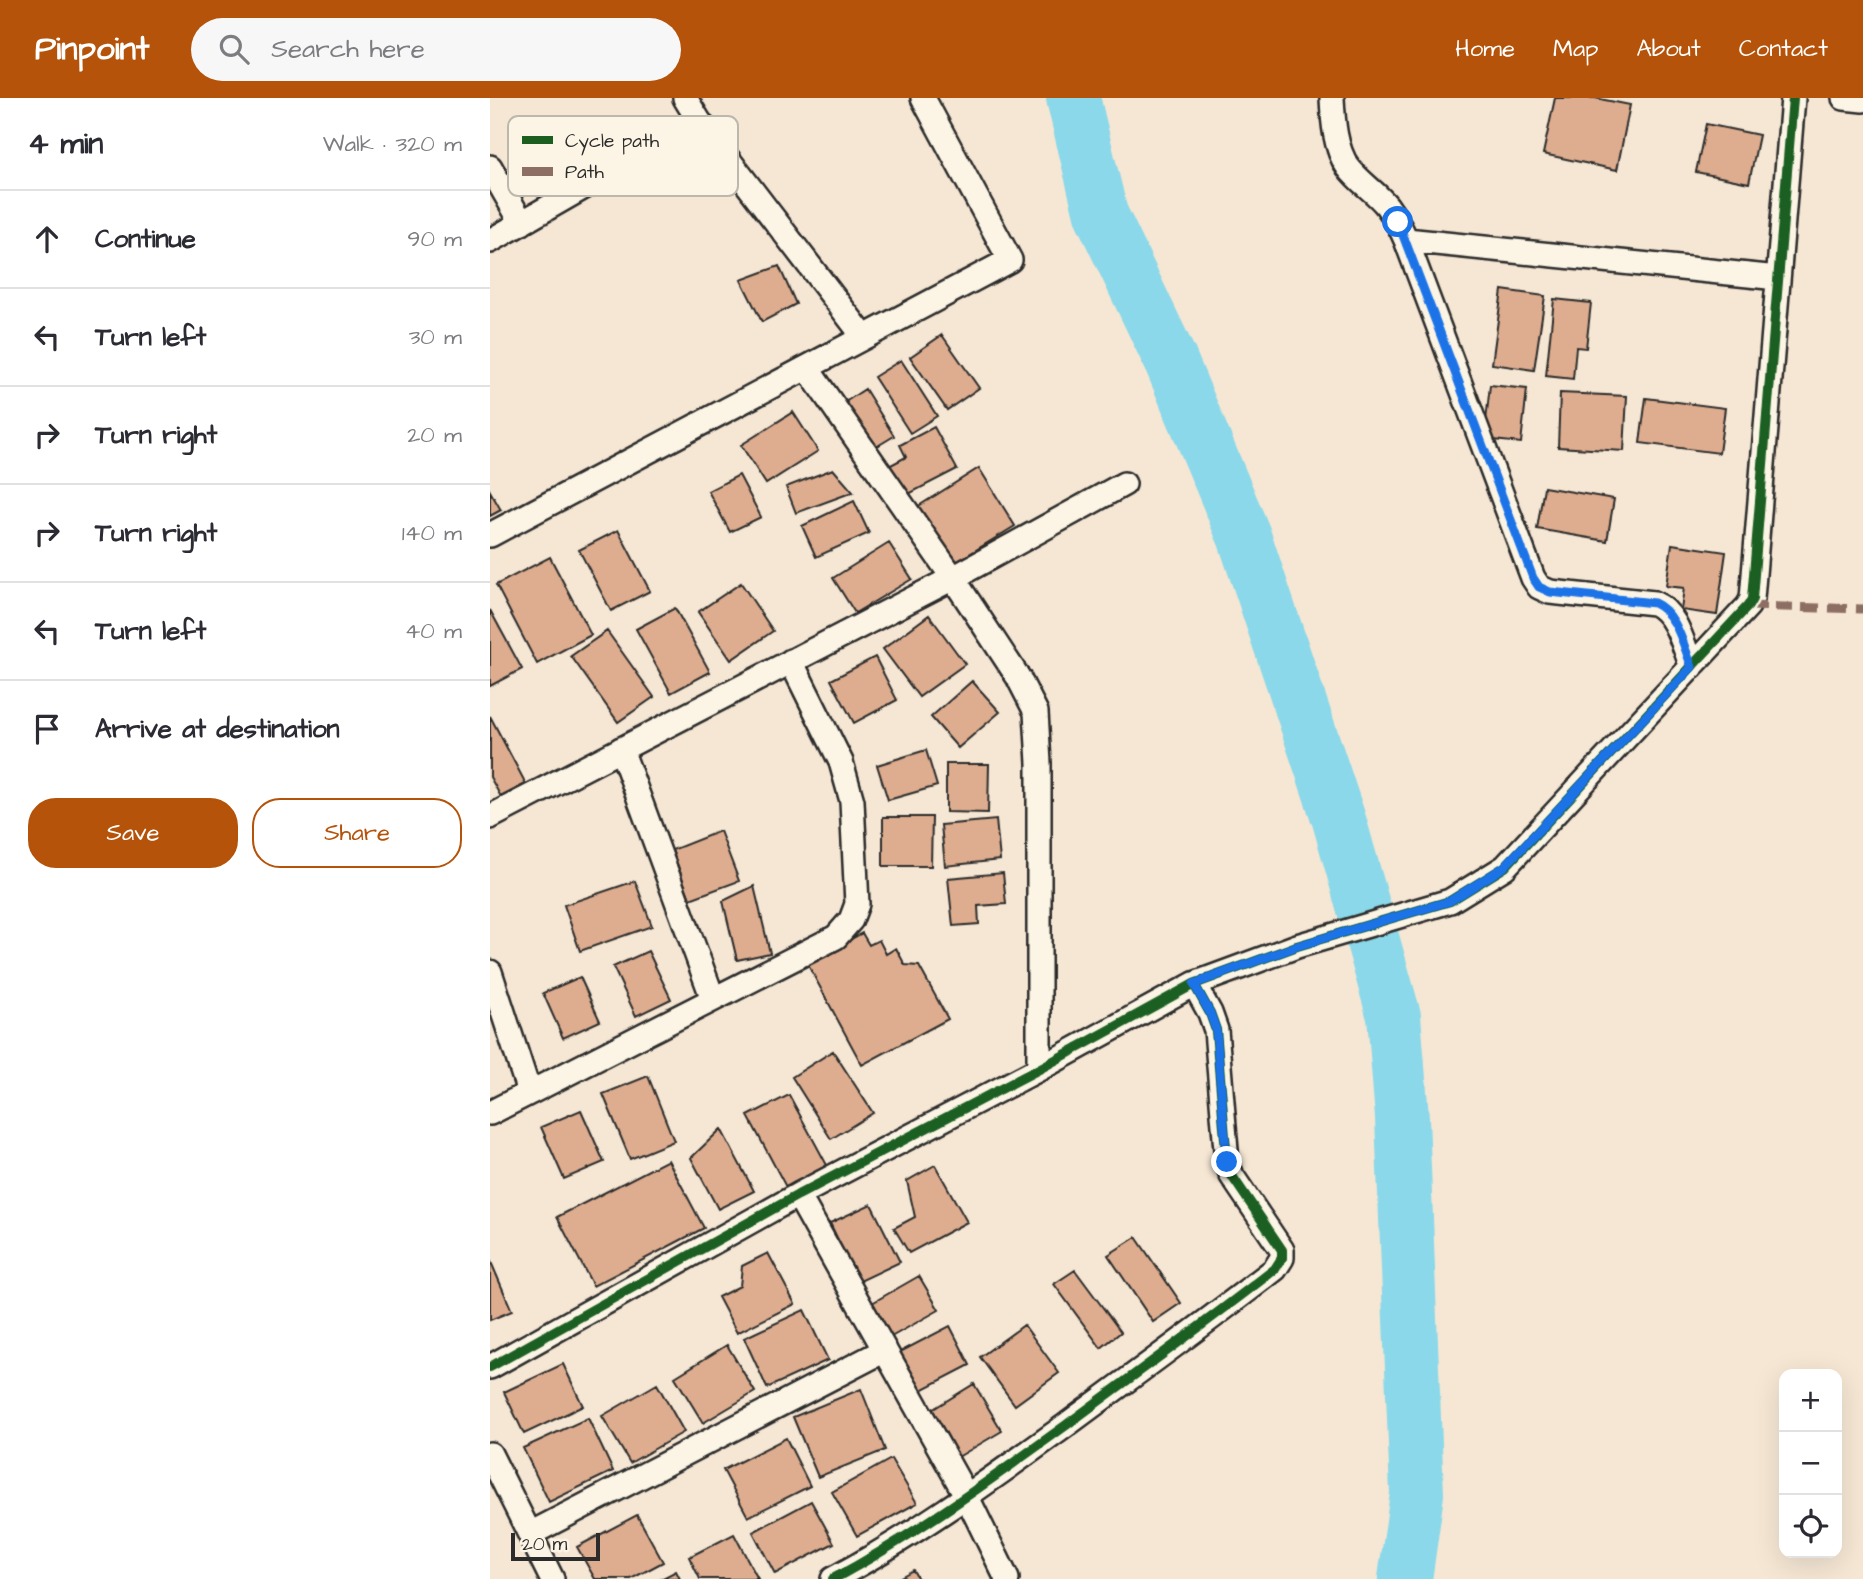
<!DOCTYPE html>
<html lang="en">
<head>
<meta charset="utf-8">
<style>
  :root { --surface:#fff; --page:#f7f7f7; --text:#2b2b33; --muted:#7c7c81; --line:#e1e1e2; --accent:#b45309 }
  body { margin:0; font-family:"Architects Daughter",sans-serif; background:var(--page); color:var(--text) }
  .controls { position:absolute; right:21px; bottom:21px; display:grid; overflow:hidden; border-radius:14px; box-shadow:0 7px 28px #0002 }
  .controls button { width:63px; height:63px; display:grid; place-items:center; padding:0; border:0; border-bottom:2px solid var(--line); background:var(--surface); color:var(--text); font:35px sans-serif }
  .scale { position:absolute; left:21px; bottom:18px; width:89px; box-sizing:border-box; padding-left:7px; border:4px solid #2b2b2b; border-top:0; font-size:19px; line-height:24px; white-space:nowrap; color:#2b2b2b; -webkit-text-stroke:5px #fcf5e5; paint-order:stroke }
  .stop { position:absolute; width:21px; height:21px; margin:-16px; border:5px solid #1a73e8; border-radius:50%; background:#fff }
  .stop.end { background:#1a73e8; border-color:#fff; box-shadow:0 2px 7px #0008 }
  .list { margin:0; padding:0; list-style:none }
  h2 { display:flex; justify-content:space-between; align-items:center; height:91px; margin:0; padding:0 28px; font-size:30px }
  h2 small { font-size:23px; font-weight:400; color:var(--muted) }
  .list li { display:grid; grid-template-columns:46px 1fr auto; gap:21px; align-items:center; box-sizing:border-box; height:98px; padding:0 28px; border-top:2px solid var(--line) }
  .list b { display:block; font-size:26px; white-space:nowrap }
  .list em { font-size:23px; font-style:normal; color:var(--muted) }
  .actions { display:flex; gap:14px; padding:21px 28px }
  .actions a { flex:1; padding:16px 0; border:2px solid var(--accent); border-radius:28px; text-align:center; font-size:24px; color:var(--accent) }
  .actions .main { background:var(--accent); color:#fff }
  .icon { flex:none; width:38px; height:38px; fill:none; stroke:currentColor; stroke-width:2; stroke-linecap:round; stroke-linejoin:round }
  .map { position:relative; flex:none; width:1373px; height:1481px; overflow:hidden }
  header { display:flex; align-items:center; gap:42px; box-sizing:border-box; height:98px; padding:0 35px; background:var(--accent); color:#fff }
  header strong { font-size:33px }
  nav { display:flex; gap:38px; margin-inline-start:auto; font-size:24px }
  .search { width:490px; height:63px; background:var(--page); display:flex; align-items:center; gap:18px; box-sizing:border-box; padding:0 24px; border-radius:38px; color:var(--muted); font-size:26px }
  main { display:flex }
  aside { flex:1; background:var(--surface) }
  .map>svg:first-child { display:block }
</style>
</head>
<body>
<header>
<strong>Pinpoint</strong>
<div class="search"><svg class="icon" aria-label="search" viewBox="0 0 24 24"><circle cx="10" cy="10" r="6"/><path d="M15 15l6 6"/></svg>Search here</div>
<nav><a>Home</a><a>Map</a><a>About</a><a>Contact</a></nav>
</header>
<main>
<aside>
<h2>4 min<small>Walk · 320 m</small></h2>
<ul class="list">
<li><svg class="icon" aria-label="ahead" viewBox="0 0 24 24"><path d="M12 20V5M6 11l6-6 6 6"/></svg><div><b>Continue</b></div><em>90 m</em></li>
<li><svg class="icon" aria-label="left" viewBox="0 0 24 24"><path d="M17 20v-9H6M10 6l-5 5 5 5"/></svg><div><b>Turn left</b></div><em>30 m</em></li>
<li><svg class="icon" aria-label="right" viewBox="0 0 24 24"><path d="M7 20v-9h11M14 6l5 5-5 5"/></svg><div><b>Turn right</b></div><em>20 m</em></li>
<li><svg class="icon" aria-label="right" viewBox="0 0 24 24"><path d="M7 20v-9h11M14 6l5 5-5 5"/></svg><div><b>Turn right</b></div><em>140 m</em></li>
<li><svg class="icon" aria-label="left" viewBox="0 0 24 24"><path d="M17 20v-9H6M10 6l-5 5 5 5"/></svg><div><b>Turn left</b></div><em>40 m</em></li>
<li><svg class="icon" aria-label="arrive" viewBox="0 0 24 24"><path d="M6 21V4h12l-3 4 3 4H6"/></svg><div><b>Arrive at destination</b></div></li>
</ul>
<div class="actions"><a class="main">Save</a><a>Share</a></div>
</aside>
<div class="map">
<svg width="1373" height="1481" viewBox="0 0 1373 1481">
  <rect width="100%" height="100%" fill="#f6e7d4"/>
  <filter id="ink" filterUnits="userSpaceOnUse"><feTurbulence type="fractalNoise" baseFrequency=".0143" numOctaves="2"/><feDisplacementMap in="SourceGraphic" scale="14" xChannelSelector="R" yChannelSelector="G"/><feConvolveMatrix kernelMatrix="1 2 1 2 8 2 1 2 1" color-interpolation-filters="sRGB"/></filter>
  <g filter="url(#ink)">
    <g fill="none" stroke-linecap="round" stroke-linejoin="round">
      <path stroke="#8ad8e9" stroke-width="54" d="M583,0L611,116L680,261L754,438L849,722L904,918L912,1020L927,1396L915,1481"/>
    </g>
    <path fill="#dead8f" stroke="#2b2b2b" stroke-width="2" d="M1065,0H1105L1140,7L1127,72L1053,56Z
      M1216,26L1269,37L1259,85L1206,74Z
      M289,168L306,206L272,224L251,182Z
      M1012,192L1055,198L1044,272L1002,266Z
      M1064,201L1101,205L1096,250L1086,249L1083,281L1056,278Z
      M452,237L489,290L457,312L420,259Z
      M411,262L447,318L420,335L384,279Z
      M1000,287L1037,291L1031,345L994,341Z
      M375,291L404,338L381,352L352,306Z
      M1070,295L1137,298L1134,353L1068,349Z
      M1156,300L1235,310L1229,355L1150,345Z
      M303,314L328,353L276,386L251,347Z
      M444,329L467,371L413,399L397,369L416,359L410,347Z
      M489,370L525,428L463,466L427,409Z
      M343,371L363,394L306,415L296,389Z
      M249,377L271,419L240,434L218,393Z
      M1054,389L1124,401L1117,443L1047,431Z
      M0,393L11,412L0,418Z
      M364,403L379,435L326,459L312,428Z
      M128,432L160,493L121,513L89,452Z
      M399,445L422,481L365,515L343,480Z
      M1182,446L1236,454L1227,517L1191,512L1194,490L1176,488Z
      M60,459L101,537L47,566L6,487Z
      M251,485L283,533L241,562L208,514Z
      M185,510L220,574L181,595L146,531Z
      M0,512L32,571L0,588Z
      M439,517L475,566L429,599L393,551Z
      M117,533L164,599L128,624L81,558Z
      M385,559L407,602L364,625L341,582Z
      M482,583L510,614L468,650L441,619Z
      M0,618L36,686L11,699L0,679Z
      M436,652L447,688L398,702L387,667Z
      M456,666H499L498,715L456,714Z
      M393,719H442L441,768H393Z
      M506,722L510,762L455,768L451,727Z
      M230,733L249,783L200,801L182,752Z
      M513,775L516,806L488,808L489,826L463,828L458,780Z
      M145,783L162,828L90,853L74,807Z
      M264,788L280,855L247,862L233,803Z
      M372,835L379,847L389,842L396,856L406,850L415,867L429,868L458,921L372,967L317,865Z
      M158,853L181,901L146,918L123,869Z
      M90,879L110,923L73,940L53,895Z
      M343,953L383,1015L341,1041L302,979Z
      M158,978L184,1043L140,1061L113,996Z
      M299,997L338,1069L297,1091L258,1018Z
      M91,1012L114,1064L74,1081L51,1029Z
      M231,1031L264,1093L228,1111L201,1060Z
      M178,1062L214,1130L103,1188L67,1119Z
      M445,1067L477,1124L419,1155L404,1130L425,1119L417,1083Z
      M381,1106L410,1164L368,1184L340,1125Z
      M646,1139L691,1205L663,1224L618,1157Z
      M278,1155L305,1206L247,1235L228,1199L250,1188L252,1168Z
      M1,1164L22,1213L0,1222V1165Z
      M585,1172L631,1234L611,1250L564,1186Z
      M429,1178L449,1212L401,1239L382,1205Z
      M314,1212L338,1262L277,1290L254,1240Z
      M534,1227L569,1275L525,1307L490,1259Z
      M460,1228L480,1267L430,1293L410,1254Z
      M237,1247L265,1294L213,1325L185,1279Z
      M73,1266L93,1308L34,1336L14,1294Z
      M167,1286L194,1334L140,1365L112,1318Z
      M484,1286L512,1333L468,1359L440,1313Z
      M371,1291L395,1352L328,1379L303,1319Z
      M98,1320L123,1373L59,1404L33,1350Z
      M296,1340L320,1388L258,1419L233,1372Z
      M401,1361L427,1405L367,1438L342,1394Z
      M321,1403L344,1445L285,1476L263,1434Z
      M147,1417L173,1464L141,1481H105L87,1449Z
      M244,1436L268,1481H210L199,1459Z
      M423,1472L428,1481H407Z
      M186,1473L190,1481H171Z"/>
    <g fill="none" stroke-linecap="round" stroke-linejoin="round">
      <g stroke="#2b2b2b" stroke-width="28">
        <path id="minor" d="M842,0C843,22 845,51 858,69C869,84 886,94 897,108C905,119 911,130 916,142L1043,480L1049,489L1060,494L1164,505C1187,515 1193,547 1202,569
          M1354,0L1373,2
          M209,23L374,239
          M0,69L32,125
          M916,142L1288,180
          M0,143L209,23L195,0
          M317,270L463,480L528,579L546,614L549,665V971
          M0,437L520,162L433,0
          M131,651L223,901
          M0,719L463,480L634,386
          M0,874L39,994
          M0,1015L346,839L361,822L367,806L362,703L351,664L301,563
          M308,1097L477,1399L517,1481
          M0,1269L308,1097L549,971L704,886L807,848L960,803L1015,769L1258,508L1262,501L1303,0
          M0,1356L62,1481
          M40,1436L395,1252
          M343,1481C425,1437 500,1382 575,1328C645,1276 716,1225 785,1171L792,1160V1152L742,1078L737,1064L726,932L720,915L704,886"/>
      </g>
      <use href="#minor" stroke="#fcf5e5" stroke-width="23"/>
      <path stroke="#8d6e63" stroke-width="9" stroke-dasharray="18 9" stroke-linecap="butt" d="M1258,508L1373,511"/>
      <g stroke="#fcf5e5" stroke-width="15">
        <path id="cycleway" d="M0,1269L308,1097L549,971L704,886L807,848L960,803L1015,769L1258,508L1262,501L1303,0
          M343,1481C425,1437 500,1382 575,1328C645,1276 716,1225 785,1171L792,1160V1152L742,1078L737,1064L726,932L720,915L704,886"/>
      </g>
      <use href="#cycleway" stroke="#1b5e20" stroke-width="10"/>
    </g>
  </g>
  <g fill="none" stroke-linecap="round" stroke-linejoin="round" filter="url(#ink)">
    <path stroke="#1a73e8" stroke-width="9" d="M737,1064L726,932L720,915L704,886L807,848L960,803L1014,769L1202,569C1193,547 1187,515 1164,505L1060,494L1049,489L1043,480L908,124"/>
  </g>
  <rect x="18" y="18" width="230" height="80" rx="10" fill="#fcf5e5" stroke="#bdb8ad" stroke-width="2"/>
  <rect x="32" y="38" width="31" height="8" fill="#1b5e20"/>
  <rect x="32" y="69" width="31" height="9" fill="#8d6e63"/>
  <g font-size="19" fill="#2b2b2b">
    <text x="75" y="49">Cycle path</text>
    <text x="75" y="80">Path</text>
  </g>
</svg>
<div class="controls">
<button>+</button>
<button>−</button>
<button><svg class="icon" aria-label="locate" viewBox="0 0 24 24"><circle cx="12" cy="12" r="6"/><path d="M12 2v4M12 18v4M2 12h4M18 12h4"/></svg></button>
</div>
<div class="scale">20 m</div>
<div class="stop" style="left:908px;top:124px"></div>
<div class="stop end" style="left:737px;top:1064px"></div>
</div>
</main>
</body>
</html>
